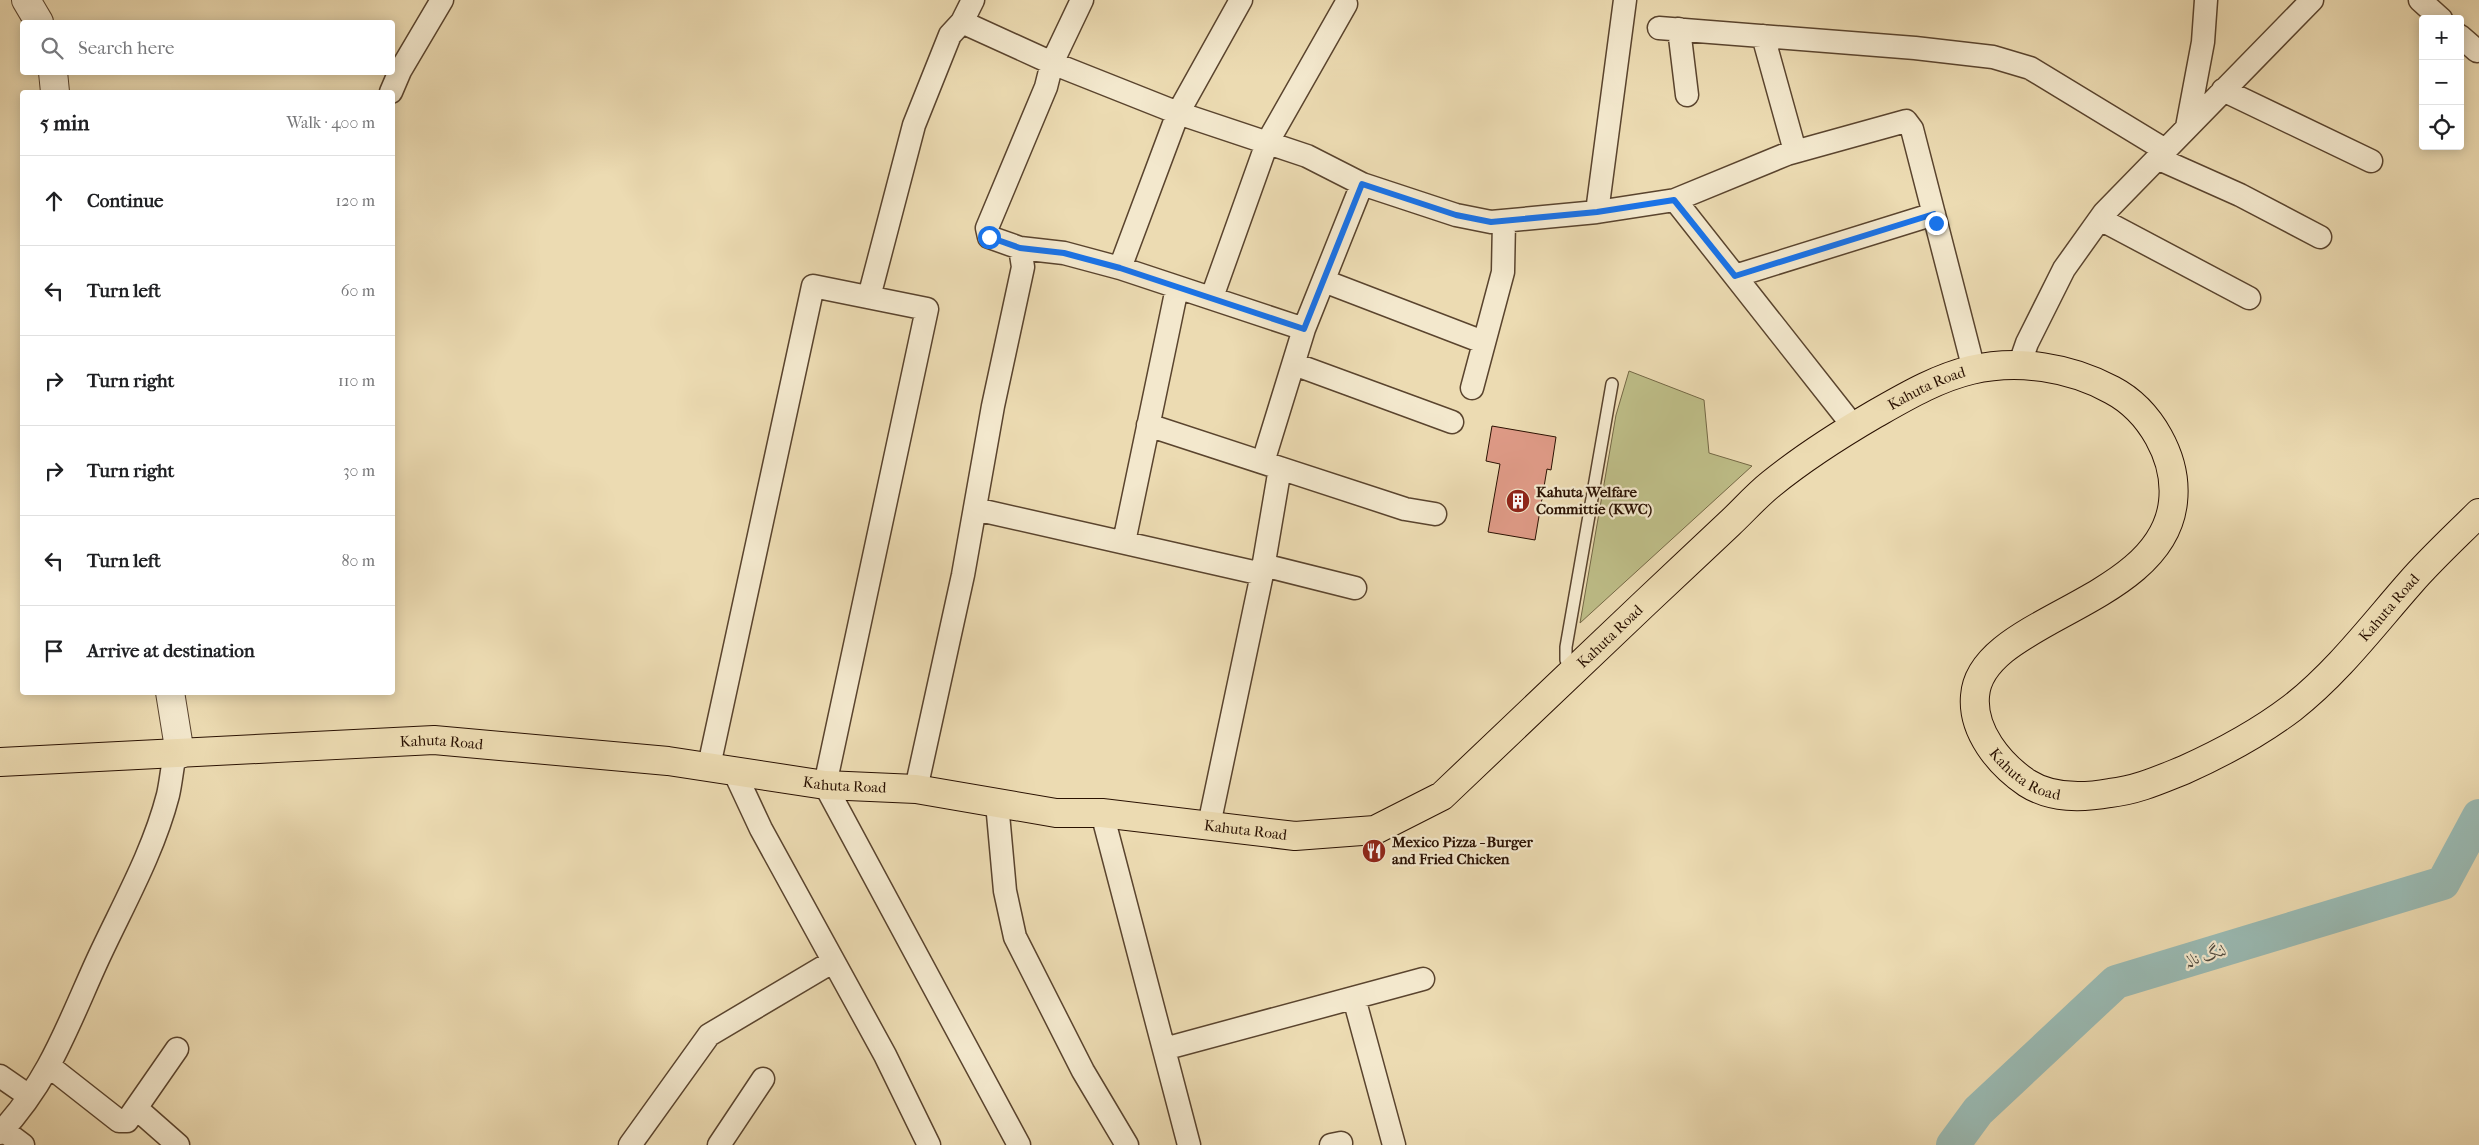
<!DOCTYPE html>
<html lang="en">
<head>
<meta charset="utf-8">
<style>
  :root { --surface:#fff; --page:#f2f2f2; --text:#202124; --muted:#757577; --line:#e0e0e0 }
  body { margin:0; font-family:"IM FELL French Canon",Amiri,serif; background:var(--page); color:var(--text) }
  .controls { position:absolute; right:15px; top:15px; display:grid; overflow:hidden; border-radius:5px; box-shadow:0 2px 12px #0003 }
  .controls button { width:45px; height:45px; display:grid; place-items:center; padding:0; border:0; border-bottom:1px solid var(--line); background:var(--surface); color:var(--text); font:25px sans-serif }
  .stop { position:absolute; width:15px; height:15px; margin:-11px; border:4px solid #1a73e8; border-radius:50%; background:#fff }
  .stop.end { background:#1a73e8; border-color:#fff; box-shadow:0 1px 5px #0008 }
  .list { margin:0; padding:0; list-style:none }
  h2 { display:flex; justify-content:space-between; align-items:center; height:65px; margin:0; padding:0 20px; font-size:21px }
  h2 small { font-size:16px; font-weight:400; color:var(--muted) }
  .list li { display:grid; grid-template-columns:32px 1fr auto; gap:15px; align-items:center; box-sizing:border-box; height:90px; padding:0 20px; border-top:1px solid var(--line) }
  .list b { display:block; font-size:19px; white-space:nowrap }
  .list em { font-size:16px; font-style:normal; color:var(--muted) }
  .icon { flex:none; width:28px; height:28px; fill:none; stroke:currentColor; stroke-width:2; stroke-linecap:round; stroke-linejoin:round }
  .map { position:relative; flex:none; width:2479px; height:1145px; overflow:hidden }
  .search { position:absolute; background:var(--surface); box-shadow:0 2px 12px #0003; left:20px; top:20px; width:375px; height:55px; display:flex; align-items:center; gap:12px; box-sizing:border-box; padding:0 18px; border-radius:5px; color:var(--muted); font-size:19px }
  .panel { position:absolute; background:var(--surface); box-shadow:0 2px 12px #0003; left:20px; top:90px; width:375px; height:605px; border-radius:5px }
  .map>svg:first-child { display:block }
</style>
</head>
<body>
<div class="map">
<svg width="2479" height="1145" viewBox="0 0 2479 1145">
  <rect width="100%" height="100%" fill="#ecdbb2"/>
  <filter id="stains"><feTurbulence type="fractalNoise" baseFrequency=".004" numOctaves="4"/><feColorMatrix values="0 0 0 0 .2 0 0 0 0 .09 0 0 0 0 .02 0 0 0 .5 -.17"/></filter>
  <radialGradient id="worn" r=".72"><stop offset=".6" stop-color="#630" stop-opacity="0"/><stop offset="1" stop-color="#630" stop-opacity=".3"/></radialGradient>
  <path fill="#bebe88" stroke="#746845" d="M1629,371L1704,400L1709,453L1752,466L1580,623L1616,415Z"/>
  <g fill="none" stroke-linecap="round" stroke-linejoin="round">
    <path stroke="#9abab3" stroke-width="34" d="M1953,1145L1978,1111L2116,982L2443,883L2479,816"/>
  </g>
  <path fill="#de9a86" stroke="#2a1102" d="M1492,426L1556,437L1551,470L1547,469L1535,540L1488,532L1500,464L1486,461Z"/>
  <g fill="none" stroke-linecap="round" stroke-linejoin="round">
    <g stroke="#5a442e" stroke-width="14">
      <path id="service" d="M1573,672L1566,660V647L1612,384"/>
    </g>
    <g stroke="#5a442e" stroke-width="25">
      <path id="minor" d="M1082,0L1052,63L1046,87L987,228L989,237L1020,248L1064,253L1120,268L1304,329
        M2420,0L2441,19
        M962,22L1052,63L1178,113L1307,156L1362,184L1304,329L1263,462
        M1659,28L1915,48L1993,57L2030,68L2165,150
        M1679,29L1687,95
        M1763,36L1795,151
        M2460,36L2477,51
        M2223,90L2371,161
        M391,92L400,71L442,0
        M2187,127L2203,42L2206,0
        M2157,158L2240,195L2320,237
        M1362,184L1456,215L1491,222L1597,212L1675,200L1787,154L1906,121L1912,129L1974,370
        M1675,200L1854,427
        M1597,212L1625,0
        M2100,219L2249,298
        M1120,268L1178,113L1241,0
        M1735,276L1934,214
        M1324,281L1483,342
        M869,297L914,125L950,35L962,22L973,0
        M1212,297L1267,143L1346,4
        M1294,364L1452,422
        M2019,366L2027,343L2064,269L2104,213L2312,0
        M1472,388L1503,272L1504,221
        M1148,425L1405,509L1435,514
        M975,509L1262,574
        M1124,542L1177,288
        M1263,565L1355,588
        M709,766L813,286L927,309L825,785L1019,1145
        M733,769L761,829L885,1055L929,1145
        M916,789L963,575L993,406L1023,267L1020,248
        M997,803L1005,891L1015,937L1083,1071L1127,1145
        M1102,813L1189,1145
        M1209,825L1262,574L1280,468
        M1354,998L1394,1145
        M1164,1049L1423,979
        M49,1066L119,1121H127L177,1049
        M0,1076L29,1096
        M136,1108L178,1145
        M3,1130L23,1145
        M0,1133C50,1080 69,1022 98,959C123,905 153,853 168,795C171,782 172,768 175,754
        M630,1145L709,1035L832,962
        M719,1145L763,1079
        M1331,1145L1341,1143"/>
    </g>
    <g stroke="#5a442e" stroke-width="30">
      <path id="tertiary" d="M26,0L39,22
        M53,72L55,92
        M170,692L180,754"/>
    </g>
    <g stroke="#2a1102" stroke-width="30">
      <g id="trunk">
        <path id="s1" d="M0,762L434,740L668,761L825,785L916,789L1056,813H1102L1295,836L1375,830L1442,796C1509,732 1577,668 1645,603C1673,577 1701,550 1729,524C1743,511 1756,496 1771,484C1803,458 1839,435 1875,414C1905,397 1937,378 1971,370C2018,359 2070,367 2112,390C2150,410 2178,458 2173,502C2162,605 1980,618 1975,696C1972,731 1999,764 2027,783C2052,799 2082,798 2110,793C2137,790 2159,780 2184,770C2222,753 2259,733 2292,708C2338,672 2373,625 2411,582C2432,558 2456,536 2479,513"/>
      </g>
    </g>
    <use href="#service" stroke="#f3e8cd" stroke-width="11"/>
    <use href="#minor" stroke="#f3e8cd" stroke-width="22"/>
    <use href="#tertiary" stroke="#f3e8cd" stroke-width="28"/>
    <use href="#trunk" stroke="#ecdbb2" stroke-width="28"/>
  </g>
  <g fill="none" stroke-linecap="round" stroke-linejoin="round">
    <path stroke="#1a73e8" stroke-width="6" d="M989,237L1020,248L1064,253L1120,268L1304,329L1362,184L1456,215L1491,222L1597,212L1674,200L1735,276L1934,214L1936,223"/>
  </g>
  <defs>
    <g id="building-disc" transform="scale(1.25)"><circle r="9.5" fill="#8f2418" stroke="#f3e8cd"/><path d="M-4-6H4V6H1V3H-1V6H-4ZM-2.5-4.3h1.7v1.8h-1.7ZM.8-4.3h1.7v1.8H.8ZM-2.5-1h1.7V.8h-1.7ZM.8-1h1.7V.8H.8Z" fill="#fff"/></g>
    <g id="restaurant-disc" transform="scale(1.25)"><circle r="9.5" fill="#8f2418" stroke="#f3e8cd"/><path d="M-5-6h1v4h1v-4h1v4h1v-4h1v5L-1.5 .5V6h-2V.5L-5-1ZM5-6V6H3V1.5H1.5Q1.5-4 5-6Z" fill="#fff"/></g>
  </defs>
  <g fill-rule="evenodd">
    <use href="#building-disc" x="1518" y="501"/>
    <use href="#restaurant-disc" x="1374" y="851"/>
  </g>
  <g text-anchor="middle" stroke-width="4.5" stroke-linejoin="round" paint-order="stroke">
    <g font-size="15" fill="#2a1102" stroke="#f3e8cd">
      <text dy="5" stroke="none"><textPath href="#s1" startOffset="2094">Kahuta Road</textPath></text>
      <text dy="5" stroke="none"><textPath href="#s1" startOffset="3245">Kahuta Road</textPath></text>
      <text dy="5" stroke="none"><textPath href="#s1" startOffset="1689">Kahuta Road</textPath></text>
      <text dy="5" stroke="none"><textPath href="#s1" startOffset="442">Kahuta Road</textPath></text>
      <text dy="5" stroke="none"><textPath href="#s1" startOffset="2811">Kahuta Road</textPath></text>
      <text dy="5" stroke="none"><textPath href="#s1" startOffset="848">Kahuta Road</textPath></text>
      <text dy="5" stroke="none"><textPath href="#s1" startOffset="1252">Kahuta Road</textPath></text>
    </g>
    <g font-size="15" font-weight="bold" fill="#2a1102" stroke="#f3e8cd" text-anchor="start">
      <text x="1536" y="497">Kahuta Welfare<tspan x="1536" dy="17">Committie (KWC)</tspan></text>
      <text x="1392" y="847">Mexico Pizza - Burger<tspan x="1392" dy="17">and Fried Chicken</tspan></text>
    </g>
    <g font-size="16" font-style="italic" fill="#514c40" stroke="#f3e8cd">
      <text transform="translate(2205 955) rotate(-17)" y="6">لنگ نالہ</text>
    </g>
  </g>
  <rect width="100%" height="100%" filter="url(#stains)"/>
  <rect width="100%" height="100%" fill="url(#worn)"/>
</svg>
<div class="controls">
<button>+</button>
<button>−</button>
<button><svg class="icon" aria-label="locate" viewBox="0 0 24 24"><circle cx="12" cy="12" r="6"/><path d="M12 2v4M12 18v4M2 12h4M18 12h4"/></svg></button>
</div>
<div class="stop" style="left:989px;top:237px"></div>
<div class="stop end" style="left:1936px;top:223px"></div>
<div class="search"><svg class="icon" aria-label="search" viewBox="0 0 24 24"><circle cx="10" cy="10" r="6"/><path d="M15 15l6 6"/></svg>Search here</div>
<section class="panel">
<h2>5 min<small>Walk · 400 m</small></h2>
<ul class="list">
<li><svg class="icon" aria-label="ahead" viewBox="0 0 24 24"><path d="M12 20V5M6 11l6-6 6 6"/></svg><div><b>Continue</b></div><em>120 m</em></li>
<li><svg class="icon" aria-label="left" viewBox="0 0 24 24"><path d="M17 20v-9H6M10 6l-5 5 5 5"/></svg><div><b>Turn left</b></div><em>60 m</em></li>
<li><svg class="icon" aria-label="right" viewBox="0 0 24 24"><path d="M7 20v-9h11M14 6l5 5-5 5"/></svg><div><b>Turn right</b></div><em>110 m</em></li>
<li><svg class="icon" aria-label="right" viewBox="0 0 24 24"><path d="M7 20v-9h11M14 6l5 5-5 5"/></svg><div><b>Turn right</b></div><em>30 m</em></li>
<li><svg class="icon" aria-label="left" viewBox="0 0 24 24"><path d="M17 20v-9H6M10 6l-5 5 5 5"/></svg><div><b>Turn left</b></div><em>80 m</em></li>
<li><svg class="icon" aria-label="arrive" viewBox="0 0 24 24"><path d="M6 21V4h12l-3 4 3 4H6"/></svg><div><b>Arrive at destination</b></div></li>
</ul>
</section>
</div>
</body>
</html>
